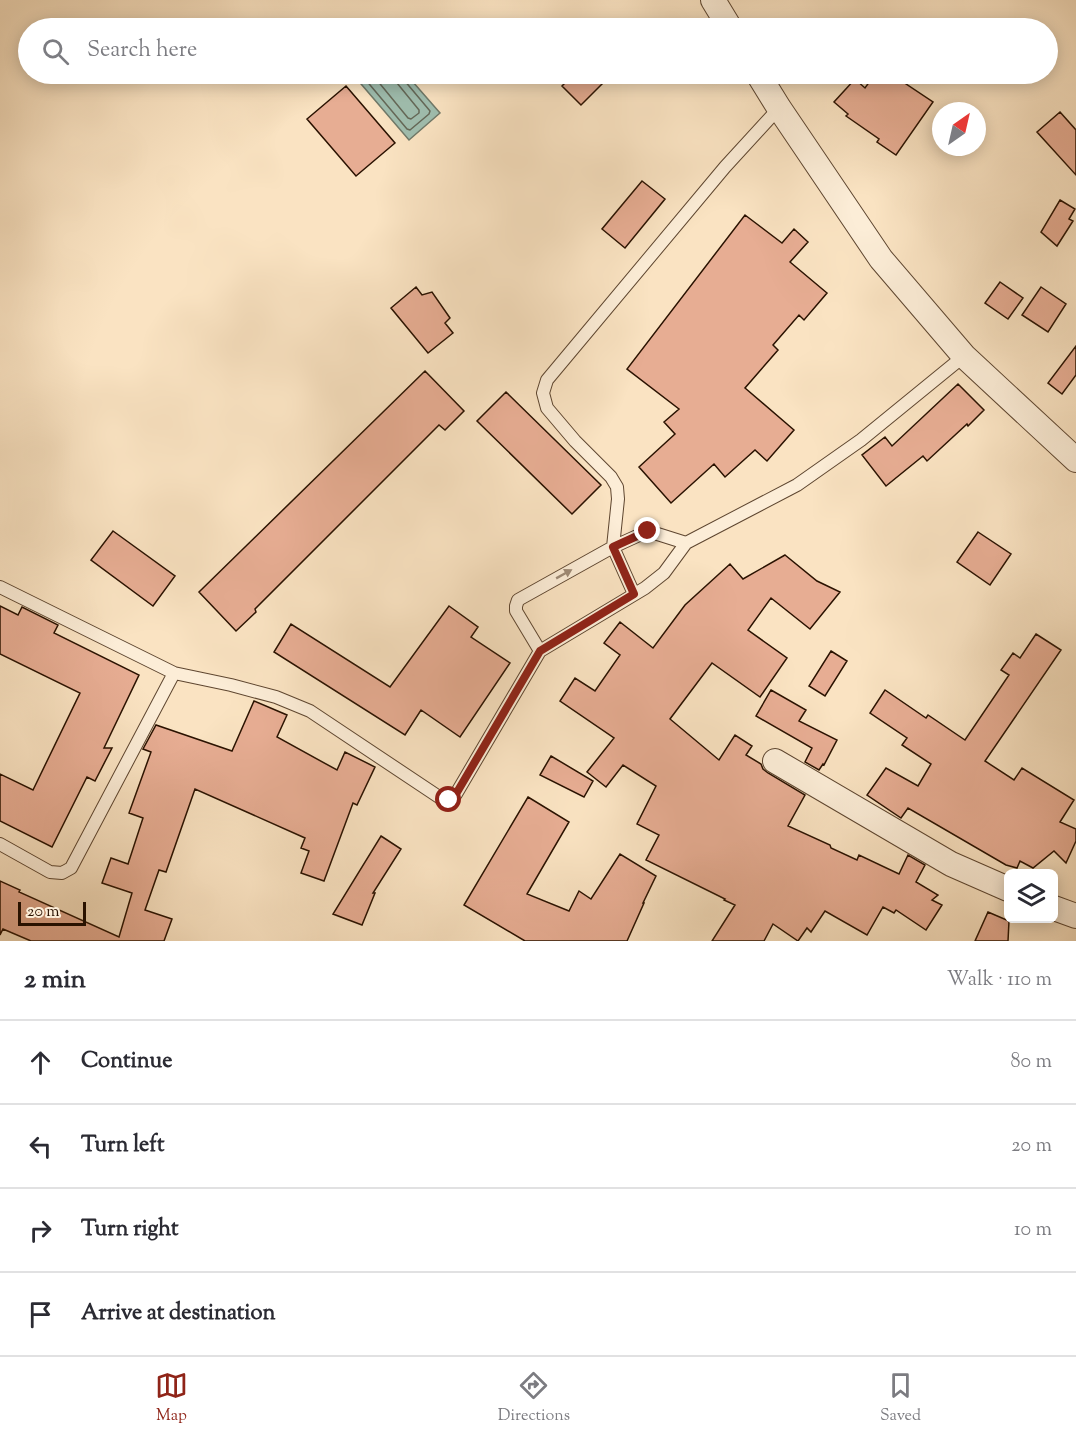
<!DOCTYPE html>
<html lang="en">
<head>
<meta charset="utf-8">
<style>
  :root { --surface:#fff; --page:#f2f2f3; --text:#2b2b33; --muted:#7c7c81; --line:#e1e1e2; --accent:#8f2418 }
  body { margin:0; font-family:"Sorts Mill Goudy",serif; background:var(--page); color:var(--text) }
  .controls { position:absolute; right:18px; bottom:18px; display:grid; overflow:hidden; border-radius:9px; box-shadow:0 3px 15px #0003 }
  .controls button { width:54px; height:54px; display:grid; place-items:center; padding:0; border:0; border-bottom:2px solid var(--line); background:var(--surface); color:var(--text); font:30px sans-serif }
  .compass { position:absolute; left:932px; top:102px; width:54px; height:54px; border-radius:50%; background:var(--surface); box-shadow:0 3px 15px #0003; rotate:34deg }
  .scale { position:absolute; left:18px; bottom:15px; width:68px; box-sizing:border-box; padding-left:6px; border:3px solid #2a1200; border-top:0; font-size:16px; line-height:21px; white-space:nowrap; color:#2a1200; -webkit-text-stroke:4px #fcedd7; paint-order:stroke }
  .stop { position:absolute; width:18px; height:18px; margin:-14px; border:4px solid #8f2418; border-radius:50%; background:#fff }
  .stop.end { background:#8f2418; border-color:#fff; box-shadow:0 2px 6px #0008 }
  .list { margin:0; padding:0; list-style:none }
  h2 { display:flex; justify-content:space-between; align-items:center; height:78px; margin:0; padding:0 24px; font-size:26px }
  h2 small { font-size:20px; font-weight:400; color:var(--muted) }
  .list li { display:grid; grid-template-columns:39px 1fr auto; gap:18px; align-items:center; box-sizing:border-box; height:84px; padding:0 24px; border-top:2px solid var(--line) }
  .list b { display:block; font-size:22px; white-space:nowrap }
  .list em { font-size:20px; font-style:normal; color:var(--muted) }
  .icon { flex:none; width:33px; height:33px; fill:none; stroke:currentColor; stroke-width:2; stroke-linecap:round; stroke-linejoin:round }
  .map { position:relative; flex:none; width:1076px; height:941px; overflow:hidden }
  .search { position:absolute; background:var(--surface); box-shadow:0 3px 15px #0003; left:18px; right:18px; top:18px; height:66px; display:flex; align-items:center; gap:15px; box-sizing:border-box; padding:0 21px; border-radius:33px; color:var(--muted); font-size:22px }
  .sheet { height:414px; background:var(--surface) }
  nav { display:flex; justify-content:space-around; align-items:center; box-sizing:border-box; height:84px; border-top:2px solid var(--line); background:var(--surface); font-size:16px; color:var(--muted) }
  nav a { display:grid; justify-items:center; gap:3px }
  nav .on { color:var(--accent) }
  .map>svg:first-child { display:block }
</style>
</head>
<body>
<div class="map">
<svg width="1076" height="941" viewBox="0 0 1076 941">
  <rect width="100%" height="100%" fill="#fae3c2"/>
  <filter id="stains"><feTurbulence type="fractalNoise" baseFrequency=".00333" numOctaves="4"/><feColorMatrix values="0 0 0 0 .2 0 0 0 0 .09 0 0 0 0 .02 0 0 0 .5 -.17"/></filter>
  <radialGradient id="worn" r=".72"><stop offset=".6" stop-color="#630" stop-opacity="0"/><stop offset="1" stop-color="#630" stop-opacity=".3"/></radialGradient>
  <path fill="#9fbeaf" stroke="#707969" stroke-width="1.5" d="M361,74H406L440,113L409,140L356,78Z"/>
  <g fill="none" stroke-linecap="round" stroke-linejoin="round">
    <path stroke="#646858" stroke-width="1.5" d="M364,74L365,79L407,129L410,130L429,114L430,111L404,80L402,74
      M372,74L408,118L411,119L419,113V110L397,83L395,74"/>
  </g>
  <path fill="#e7ad93" stroke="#2a1200" stroke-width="1.5" d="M574,74H612L581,105L562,86Z
    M875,74H891L933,102L896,155L877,142L879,139L846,116L848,114L834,102L855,79L865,88Z
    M346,86L395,143L356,176L307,119Z
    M1060,112L1076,130V175L1037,132Z
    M642,181L665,199L625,248L602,229Z
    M1060,200L1075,209L1069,219L1073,221L1057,246L1041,232Z
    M745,215L782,243L794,229L808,242L790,262L827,293L804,320L799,315L773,345L778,350L745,388L794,430L767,461L755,450L725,477L714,464L671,503L639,467L675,434L664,422L679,409L627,369Z
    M1000,282L1023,298L1008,319L985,303Z
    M416,287L422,295L432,292L450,318L445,323L453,333L428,353L391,308Z
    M1041,287L1066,304L1048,332L1022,315Z
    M1076,346V375L1062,394L1048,383Z
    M425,371L464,411L445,430L439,425L255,609L256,612L236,631L199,592Z
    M958,384L984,410L968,426L967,424L927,461L923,456L886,486L862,455L885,437L892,446Z
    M506,392L601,485L572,514L477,421Z
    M113,531L175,576L153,606L91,560Z
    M978,532L1011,554L990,585L957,562Z
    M785,555L817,581L840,592L810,629L771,598L748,630L787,658L760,697L712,663L670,719L719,760L735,735L752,746L746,755L761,764L763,769L768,773L805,795L788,826L830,845L831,848L857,860L859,855L899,874L908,855L925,865L916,882L938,895L932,900L942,905L926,930L896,910L894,913L883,907L867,935L825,911L811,932L807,928L798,941L773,924L764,941H712L735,905L724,900L725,899L646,860L659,835L637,824L656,786L623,765L606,787L587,772L614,738L560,701L575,678L595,691L620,655L604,643L620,622L653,648L685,605L730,564L743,579Z
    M0,606L18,615L22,607L58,625L54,633L139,675L104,748H112L95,781L87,777L52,847L0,821V774L33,790L80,693L0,654Z
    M449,606L478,627L471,637L510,663L460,737L421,710L405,735L274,652L291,624L390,687Z
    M1036,634L1061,650L985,761L1014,780L1022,768L1074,800L1060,822L1076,829V841L1066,863L1054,851L1033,868L1020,861L1017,868L1006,865L908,808L901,818L867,795L886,768L918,786L931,764L902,745L907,738L870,713L885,690L926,718L928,715L965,740L1009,675L1001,670L1013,653L1020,658Z
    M831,651L847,661L825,696L809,686Z
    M771,690L806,710L799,721L837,740L824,765L823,764L819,770L805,762L812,748L756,716Z
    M254,701L287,715L277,737L337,770L345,752L375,767L357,805L353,803L324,881L301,873L309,851L301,848L305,838L195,789L166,872L159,870L145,910L172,919L164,941H31L3,929L0,935V881L20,890L19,892L119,937L132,893L102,883L111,858L128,864L143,818L129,813L151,752L143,749L156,725L232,751Z
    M551,756L593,781L584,797L540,775Z
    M528,797L569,822L527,894L569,911L579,891L591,899L620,854L656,876L643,903H644L627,941H525L464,905Z
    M381,836L401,849L373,893H375L362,925L333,914Z
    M988,912L1009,921L1008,941H975Z"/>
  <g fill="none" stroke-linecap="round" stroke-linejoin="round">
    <g stroke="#5e4630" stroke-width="14">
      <path id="service" d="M0,587L174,673L231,685L276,697L310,711L442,799L449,800L456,794L540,651L645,588L664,573L686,543L797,485L861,440L964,356
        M634,594L613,547L618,499L617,487L611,477L575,441L547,408L543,393L547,380L725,167L779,108
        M540,651L516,611V606L518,600L613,547L648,531L686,543
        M0,844L50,872L62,873L71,868L174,673"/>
    </g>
    <g stroke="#5e4630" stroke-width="26">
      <path id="minor" d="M713,0L730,28
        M758,74L779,108L881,259L964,356L1076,460
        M775,761L951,864L1008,889
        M1054,908L1076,916"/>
    </g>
    <use href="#service" stroke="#fcedd7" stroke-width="12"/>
    <use href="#minor" stroke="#fcedd7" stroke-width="24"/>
  </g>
  <defs><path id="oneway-solid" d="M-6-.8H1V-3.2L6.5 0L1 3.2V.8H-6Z" transform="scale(1.5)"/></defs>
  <use fill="#9e8a76" href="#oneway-solid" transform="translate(564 574) rotate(-29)"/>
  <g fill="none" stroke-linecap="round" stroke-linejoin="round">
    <path stroke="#8f2418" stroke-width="8" d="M449,800L456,794L540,651L634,594L613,547L648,531"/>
  </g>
  <rect width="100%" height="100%" filter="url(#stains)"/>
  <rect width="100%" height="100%" fill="url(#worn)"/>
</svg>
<div class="controls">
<button><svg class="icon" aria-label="layers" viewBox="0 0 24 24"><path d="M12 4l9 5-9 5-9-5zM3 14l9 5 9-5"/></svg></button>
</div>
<svg class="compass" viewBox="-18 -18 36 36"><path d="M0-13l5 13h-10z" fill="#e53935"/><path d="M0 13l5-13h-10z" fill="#7c7c81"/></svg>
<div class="scale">20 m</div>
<div class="stop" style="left:449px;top:800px"></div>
<div class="stop end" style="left:648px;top:531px"></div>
<div class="search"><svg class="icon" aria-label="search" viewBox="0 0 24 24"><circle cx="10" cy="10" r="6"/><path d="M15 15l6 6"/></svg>Search here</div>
</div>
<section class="sheet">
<h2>2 min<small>Walk · 110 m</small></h2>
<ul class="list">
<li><svg class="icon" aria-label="ahead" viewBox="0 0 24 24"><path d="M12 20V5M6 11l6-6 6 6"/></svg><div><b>Continue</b></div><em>80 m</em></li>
<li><svg class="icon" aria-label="left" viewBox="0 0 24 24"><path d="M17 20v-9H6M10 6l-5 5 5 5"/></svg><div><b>Turn left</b></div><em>20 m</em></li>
<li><svg class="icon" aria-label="right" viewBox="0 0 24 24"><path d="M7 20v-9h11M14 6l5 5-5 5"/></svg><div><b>Turn right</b></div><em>10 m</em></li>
<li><svg class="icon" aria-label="arrive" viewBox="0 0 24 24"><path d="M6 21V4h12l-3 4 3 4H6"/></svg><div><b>Arrive at destination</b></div></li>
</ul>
</section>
<nav>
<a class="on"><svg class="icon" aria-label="map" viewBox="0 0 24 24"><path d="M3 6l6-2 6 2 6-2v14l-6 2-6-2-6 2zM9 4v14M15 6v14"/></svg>Map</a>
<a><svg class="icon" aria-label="directions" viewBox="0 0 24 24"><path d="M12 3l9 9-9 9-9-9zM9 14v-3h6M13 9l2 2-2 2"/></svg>Directions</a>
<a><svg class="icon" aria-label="saved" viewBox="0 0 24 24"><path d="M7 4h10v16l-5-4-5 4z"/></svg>Saved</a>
</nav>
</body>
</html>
